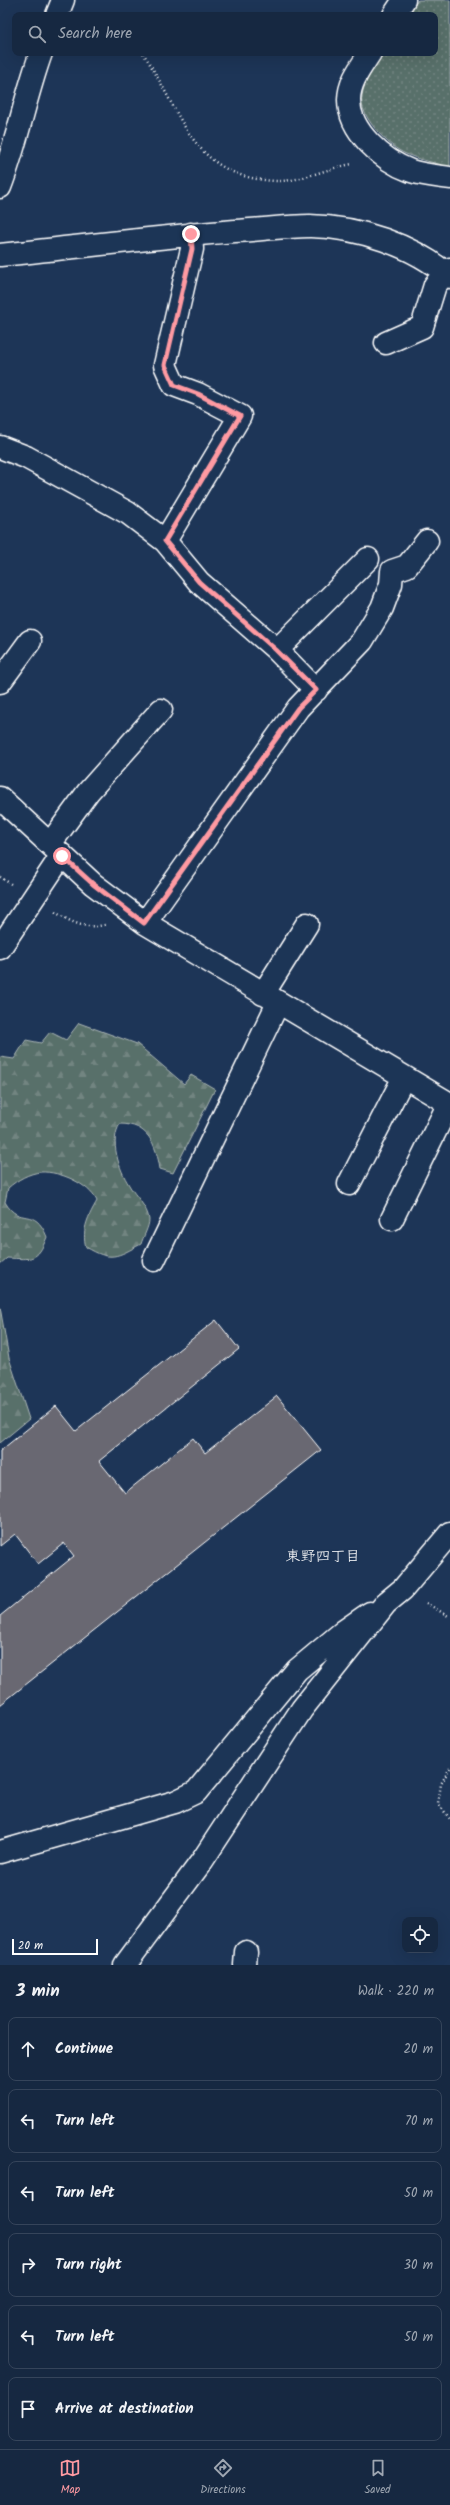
<!DOCTYPE html>
<html lang="en">
<head>
<meta charset="utf-8">
<style>
  :root { --surface:#162841; --page:#1f3048; --text:#f1f3f6; --muted:#9ea6b1; --line:#35445a; --accent:#ff9aa2 }
  body { margin:0; font-family:Kalam,"Klee One",sans-serif; background:var(--page); color:var(--text) }
  .controls { position:absolute; right:12px; bottom:12px; display:grid; overflow:hidden; border-radius:8px; box-shadow:0 4px 16px #0002 }
  .controls button { width:36px; height:36px; display:grid; place-items:center; padding:0; border:0; border-bottom:1px solid var(--line); background:var(--surface); color:var(--text); font:20px sans-serif }
  .scale { position:absolute; left:12px; bottom:10px; width:86px; box-sizing:border-box; padding-left:4px; border:2px solid #fff; border-top:0; font-size:11px; line-height:14px; white-space:nowrap; color:#fff; -webkit-text-stroke:3px #1d3557; paint-order:stroke }
  .stop { position:absolute; width:12px; height:12px; margin:-9px; border:3px solid #ff9aa2; border-radius:50%; background:#fff }
  .stop.end { background:#ff9aa2; border-color:#fff; box-shadow:0 1px 4px #0008 }
  .list { margin:0; padding:0; list-style:none }
  h2 { display:flex; justify-content:space-between; align-items:center; height:52px; margin:0; padding:0 16px; font-size:17px }
  h2 small { font-size:13px; font-weight:400; color:var(--muted) }
  .list li { display:grid; grid-template-columns:26px 1fr auto; gap:12px; align-items:center; box-sizing:border-box; height:64px; margin:0 8px 8px; padding:0 8px; border:1px solid var(--line); border-radius:8px }
  .list b { display:block; font-size:15px; white-space:nowrap }
  .list em { font-size:13px; font-style:normal; color:var(--muted) }
  .icon { flex:none; width:22px; height:22px; fill:none; stroke:currentColor; stroke-width:2; stroke-linecap:round; stroke-linejoin:round }
  .map { position:relative; flex:none; width:450px; height:1965px; overflow:hidden }
  .search { position:absolute; background:var(--surface); box-shadow:0 4px 16px #0002; left:12px; right:12px; top:12px; height:44px; display:flex; align-items:center; gap:10px; box-sizing:border-box; padding:0 14px; border-radius:8px; color:var(--muted); font-size:15px }
  .sheet { height:484px; background:var(--surface) }
  nav { display:flex; justify-content:space-around; align-items:center; box-sizing:border-box; height:56px; border-top:1px solid var(--line); background:var(--surface); font-size:11px; color:var(--muted) }
  nav a { display:grid; justify-items:center; gap:2px }
  nav .on { color:var(--accent) }
  .map>svg:first-child { display:block }
</style>
</head>
<body>
<div class="map">
<svg width="450" height="1965" viewBox="0 0 450 1965">
  <defs>
    <pattern id="forest-firs" width="22" height="20" patternUnits="userSpaceOnUse"><rect width="22" height="20" fill="#596f6b"/><path d="M5 1l3.5 6h-7zM16 11l3.5 6h-7z" fill="#728581"/></pattern>
    <pattern id="park-dots" width="8" height="8" patternUnits="userSpaceOnUse"><rect width="8" height="8" fill="#596f6b"/><path d="M2 2h.1M6 6h.1" fill="none" stroke="#728581" stroke-width="1.8" stroke-linecap="round"/></pattern>
  </defs>
  <rect width="100%" height="100%" fill="#1d3557"/>
  <filter id="ink" filterUnits="userSpaceOnUse"><feTurbulence type="fractalNoise" baseFrequency=".025" numOctaves="2"/><feDisplacementMap in="SourceGraphic" scale="8" xChannelSelector="R" yChannelSelector="G"/><feConvolveMatrix kernelMatrix="1 2 1 2 8 2 1 2 1" color-interpolation-filters="sRGB"/></filter>
  <g filter="url(#ink)">
    <path fill="url(#forest-firs)" stroke="#acb7b5" d="M79,1023L137,1044L184,1084L191,1075L215,1089L173,1173L160,1169C156,1144 148,1124 120,1124C109,1141 119,1169 129,1185C135,1196 148,1207 149,1220C149,1227 143,1237 141,1244C117,1257 111,1262 86,1247C81,1230 89,1215 97,1201C89,1184 60,1171 41,1172C29,1173 17,1180 8,1188L5,1202C20,1228 34,1204 47,1237C37,1262 32,1259 7,1258L0,1264V1057L14,1059L26,1040L41,1043L50,1032L66,1040Z
      M0,1307L9,1358L29,1419L0,1443Z"/>
    <path fill="url(#park-dots)" stroke="#acb7b5" d="M418,0H450V167C435,163 420,160 406,154C389,147 358,116 362,96C364,80 375,66 384,53H435V15H408Z"/>
    <path fill="#696872" stroke="#fff" d="M216,1320L239,1349L99,1461L125,1493L193,1438L205,1453L277,1396L321,1450L0,1705V1616L74,1556L64,1543L38,1564L15,1534L0,1546V1451L56,1406L76,1431Z"/>
    <g fill="none" stroke-linecap="round" stroke-linejoin="round">
      <g stroke="#fff" stroke-width="25">
        <path id="minor" d="M57,15L63,0
          M394,15L404,0
          M370,53C361,67 349,82 349,100C349,131 383,161 411,171C423,175 437,176 450,178
          M0,187C17,143 25,97 41,53
          M0,255C78,247 156,237 235,231C260,230 285,226 310,226C358,227 414,245 450,277
          M386,343L422,327L435,285L450,269
          M0,447L26,457L128,513L165,541L199,582L277,650L316,690
          M165,541L240,416L198,394L174,385L165,365L192,249L191,234
          M277,650L368,559
          M0,682L30,641
          M0,798L93,884L145,923L450,1104
          M50,844L88,792L161,710
          M145,923L298,708L362,641L382,608L391,584L392,571L407,566L427,541
          M0,948L62,855
          M263,994L307,924
          M349,1184L404,1077
          M392,1219L449,1103
          M154,1260L278,1003
          M0,1852L175,1802L196,1792L297,1670L344,1631L370,1613
          M125,1965L202,1861L302,1709L386,1603L403,1589L450,1533
          M245,1965L246,1952"/>
      </g>
      <path stroke="#fff" stroke-width="2.5" stroke-dasharray="1 3" stroke-linecap="butt" d="M143,53C183,113 191,180 280,181C302,181 330,167 353,164
        M0,877L11,884
        M55,912C72,923 85,929 105,925
        M426,1603L450,1617
        M450,1768L441,1784L438,1803L450,1819"/>
      <use href="#minor" stroke="#1d3557" stroke-width="22"/>
    </g>
  </g>
  <g fill="none" stroke-linecap="round" stroke-linejoin="round" filter="url(#ink)">
    <path stroke="#ff9aa2" stroke-width="5" d="M62,856L93,884L144,923L298,708L316,690L276,650L199,582L165,541L240,416L198,394L174,385L165,365L192,249L191,234"/>
  </g>
  <g text-anchor="middle" stroke-width="3.5" stroke-linejoin="round" paint-order="stroke">
    <g font-size="15" fill="#fff" stroke="#1d3557">
      <text x="323" y="1561">東野四丁目</text>
    </g>
  </g>
</svg>
<div class="controls">
<button><svg class="icon" aria-label="locate" viewBox="0 0 24 24"><circle cx="12" cy="12" r="6"/><path d="M12 2v4M12 18v4M2 12h4M18 12h4"/></svg></button>
</div>
<div class="scale">20 m</div>
<div class="stop" style="left:62px;top:856px"></div>
<div class="stop end" style="left:191px;top:234px"></div>
<div class="search"><svg class="icon" aria-label="search" viewBox="0 0 24 24"><circle cx="10" cy="10" r="6"/><path d="M15 15l6 6"/></svg>Search here</div>
</div>
<section class="sheet">
<h2>3 min<small>Walk · 220 m</small></h2>
<ul class="list">
<li><svg class="icon" aria-label="ahead" viewBox="0 0 24 24"><path d="M12 20V5M6 11l6-6 6 6"/></svg><div><b>Continue</b></div><em>20 m</em></li>
<li><svg class="icon" aria-label="left" viewBox="0 0 24 24"><path d="M17 20v-9H6M10 6l-5 5 5 5"/></svg><div><b>Turn left</b></div><em>70 m</em></li>
<li><svg class="icon" aria-label="left" viewBox="0 0 24 24"><path d="M17 20v-9H6M10 6l-5 5 5 5"/></svg><div><b>Turn left</b></div><em>50 m</em></li>
<li><svg class="icon" aria-label="right" viewBox="0 0 24 24"><path d="M7 20v-9h11M14 6l5 5-5 5"/></svg><div><b>Turn right</b></div><em>30 m</em></li>
<li><svg class="icon" aria-label="left" viewBox="0 0 24 24"><path d="M17 20v-9H6M10 6l-5 5 5 5"/></svg><div><b>Turn left</b></div><em>50 m</em></li>
<li><svg class="icon" aria-label="arrive" viewBox="0 0 24 24"><path d="M6 21V4h12l-3 4 3 4H6"/></svg><div><b>Arrive at destination</b></div></li>
</ul>
</section>
<nav>
<a class="on"><svg class="icon" aria-label="map" viewBox="0 0 24 24"><path d="M3 6l6-2 6 2 6-2v14l-6 2-6-2-6 2zM9 4v14M15 6v14"/></svg>Map</a>
<a><svg class="icon" aria-label="directions" viewBox="0 0 24 24"><path d="M12 3l9 9-9 9-9-9zM9 14v-3h6M13 9l2 2-2 2"/></svg>Directions</a>
<a><svg class="icon" aria-label="saved" viewBox="0 0 24 24"><path d="M7 4h10v16l-5-4-5 4z"/></svg>Saved</a>
</nav>
</body>
</html>
